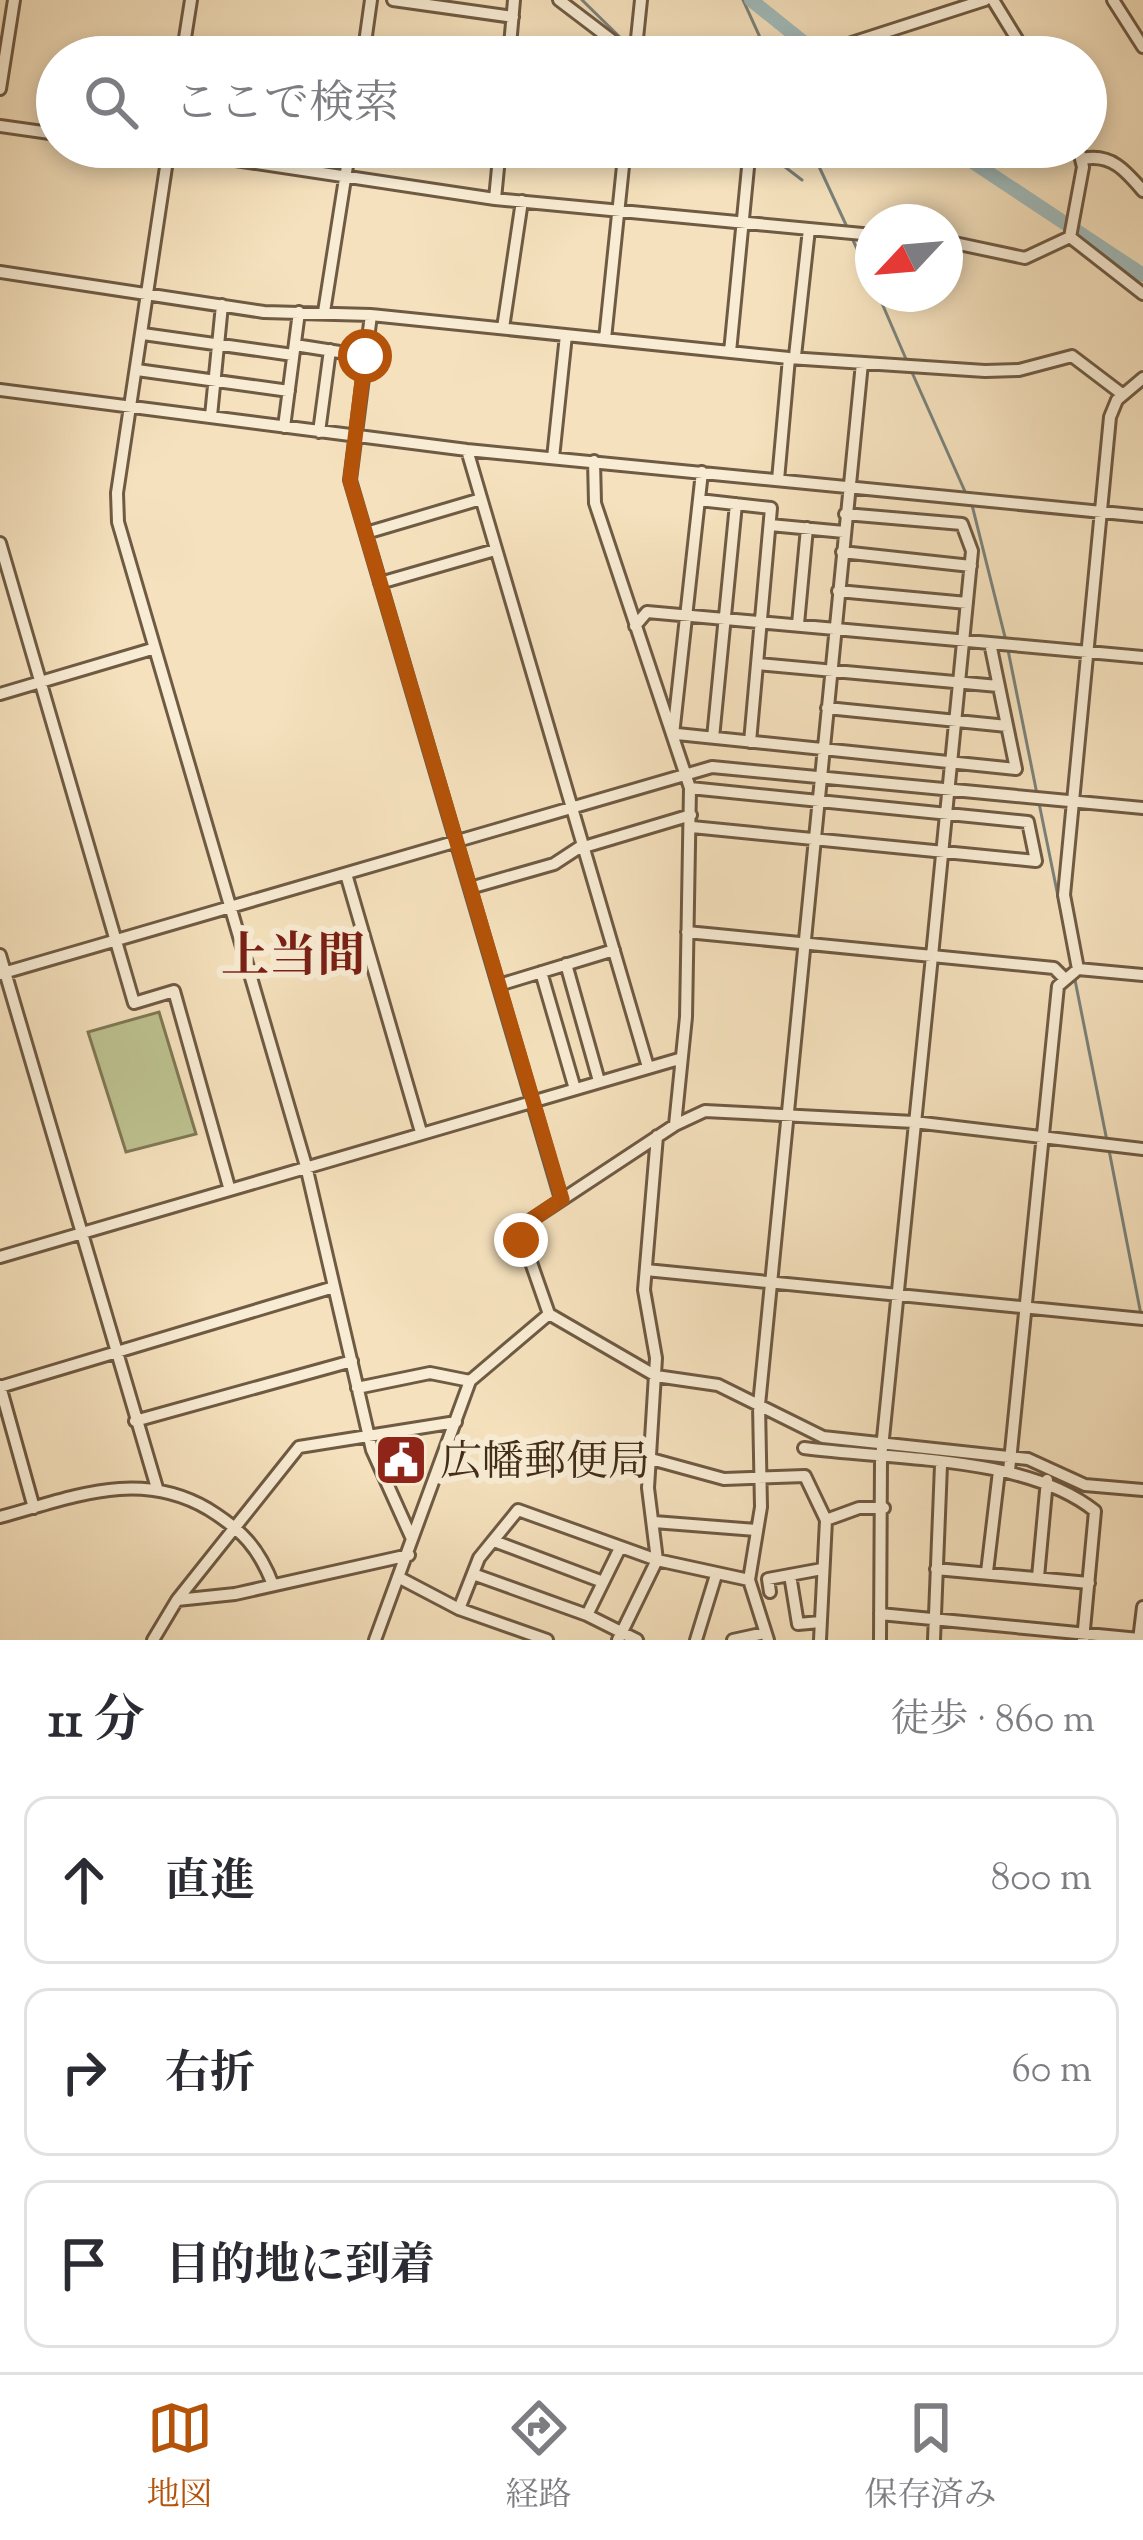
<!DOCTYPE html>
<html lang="ja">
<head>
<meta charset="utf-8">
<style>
  :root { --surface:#fff; --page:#f7f7f7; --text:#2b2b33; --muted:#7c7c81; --line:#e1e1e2; --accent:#b45309 }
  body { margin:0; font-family:"Sorts Mill Goudy","Noto Serif JP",serif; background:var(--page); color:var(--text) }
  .compass { position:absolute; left:855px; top:204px; width:108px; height:108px; border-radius:50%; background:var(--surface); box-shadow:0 6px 18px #0003; rotate:244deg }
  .stop { position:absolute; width:36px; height:36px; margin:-27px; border:9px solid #b45309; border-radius:50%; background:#fff }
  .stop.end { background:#b45309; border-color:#fff; box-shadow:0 3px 12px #0008 }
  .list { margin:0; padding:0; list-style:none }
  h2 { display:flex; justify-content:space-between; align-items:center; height:156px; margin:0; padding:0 48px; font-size:51px }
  h2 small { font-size:39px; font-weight:400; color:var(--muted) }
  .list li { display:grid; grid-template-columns:78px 1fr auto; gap:36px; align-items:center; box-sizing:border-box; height:168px; margin:0 24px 24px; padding:0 24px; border:3px solid var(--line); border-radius:24px }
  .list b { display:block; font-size:45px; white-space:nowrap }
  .list em { font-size:39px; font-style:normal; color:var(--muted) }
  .icon { flex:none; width:66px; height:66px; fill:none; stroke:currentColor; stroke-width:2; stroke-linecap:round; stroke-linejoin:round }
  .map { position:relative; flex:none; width:1143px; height:1640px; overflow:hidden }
  .search { position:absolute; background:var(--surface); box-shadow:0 6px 18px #0003; left:36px; right:36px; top:36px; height:132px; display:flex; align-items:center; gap:30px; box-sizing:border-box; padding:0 42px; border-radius:66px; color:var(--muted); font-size:45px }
  .sheet { height:732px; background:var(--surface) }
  nav { display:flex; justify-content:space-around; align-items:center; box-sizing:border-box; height:168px; border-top:3px solid var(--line); background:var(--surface); font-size:33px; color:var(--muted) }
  nav a { display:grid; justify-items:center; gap:6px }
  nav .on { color:var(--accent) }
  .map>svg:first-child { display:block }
</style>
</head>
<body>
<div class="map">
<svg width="1143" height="1640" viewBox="0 0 1143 1640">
  <rect width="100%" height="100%" fill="#f5e1bd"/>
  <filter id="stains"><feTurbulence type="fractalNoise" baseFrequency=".00167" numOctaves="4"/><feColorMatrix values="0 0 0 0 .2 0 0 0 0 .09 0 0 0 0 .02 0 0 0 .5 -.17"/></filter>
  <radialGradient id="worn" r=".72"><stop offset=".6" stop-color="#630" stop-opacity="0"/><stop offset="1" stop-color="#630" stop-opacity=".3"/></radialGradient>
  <path fill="#bdc290" stroke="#807855" stroke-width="3" d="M159,1012L196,1134L126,1152L88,1032Z"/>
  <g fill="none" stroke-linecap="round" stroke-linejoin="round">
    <path stroke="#7a827b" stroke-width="3" d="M582,0L632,49
      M743,0L769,57
      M759,147L802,180
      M810,147L847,227
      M851,236L873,283
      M878,294L906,359
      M910,368L967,496
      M133,412L177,418
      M323,437L349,441
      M359,442L432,451
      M972,505L1006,641
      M1008,650L1037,794
      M1039,803L1073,970
      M1075,980L1107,1141
      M1109,1150L1143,1325"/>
    <path stroke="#a0bbbb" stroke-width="14" d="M751,0L822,57
      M950,147L1143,275"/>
    <g stroke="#6f5a43" stroke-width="16">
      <path id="minor" d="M393,0L513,17
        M559,0L634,57
        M993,0L1028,57
        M1113,0L1143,47
        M637,46L763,57
        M636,48L641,0
        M182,57L191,0
        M363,57L371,0
        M509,57L514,0
        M808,57L985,0
        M0,89L14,0
        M0,126L57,134
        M149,147L495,199L873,235
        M169,147L117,493L118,522L306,1166L372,1450L412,1539
        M1078,147L1083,167L1070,237L1143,294
        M1083,159C1111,153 1126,171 1143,191
        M495,199L500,147
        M945,241L1025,258L1070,237
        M0,272L264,312L371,315L789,358L985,371L1019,370L1072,356L1122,394
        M324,312L350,147
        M371,315L350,480L561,1199
        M503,328L522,201
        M143,334L293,355
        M605,339L625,147
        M295,345L365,356
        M730,352L750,147
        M795,356L809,229
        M137,370L289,391
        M0,390L467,450L1143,516
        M211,416L222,305
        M284,427L299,312
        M319,432L330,350
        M467,450L648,1067
        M553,458L566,335
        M594,461L595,503L690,788L686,1017L675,1125
        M778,480L789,358
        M699,500L771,508L750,742
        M770,525L844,532
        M366,533L481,499
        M0,543L134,1003L174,991L229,1187
        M842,552L971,566
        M380,583L495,550
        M838,591L967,603
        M798,624L807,528
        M635,626L647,612L990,643L1016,769L677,734
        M990,643L1143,657
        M758,664L998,686
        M0,694L152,649
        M827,708L1007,726
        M673,735L702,472
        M713,738L736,504
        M690,788L1028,822L1036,861L692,827
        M584,847L691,815
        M346,874L421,1132
        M470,888L554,864L583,845
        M687,932L932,956L972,551L962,524L845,514
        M0,955L157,1488
        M566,964L599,1081
        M1078,969L1064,895L1110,417L1117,400L1143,378
        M541,972L575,1089
        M0,974L712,767L1143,808
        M499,985L614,950
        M1143,1149L914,1122L705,1111L675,1125L519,1228L549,1314L656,1376L718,1385L823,1437L1028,1459L1085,1485L1143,1490
        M0,1257L679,1059
        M646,1270L1143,1319
        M0,1386L34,1508
        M0,1387L334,1287
        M357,1388L430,1373L470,1381
        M135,1421L352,1361
        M804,1448C893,1460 1025,1455 1095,1511L1083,1640
        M651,1459L724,1479L805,1476L826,1520L820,1640
        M1009,1471L1058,986L1078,969L1143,975
        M0,1517C71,1498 138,1468 208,1509C242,1530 259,1548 273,1585
        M826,1520L859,1508H884
        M654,1522L756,1530
        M494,1541L603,1582
        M936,1569L1089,1583
        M987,1572L999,1471
        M473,1574L587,1615L637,1640
        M790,1575L798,1624L820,1622
        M398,1577L459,1609L547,1640
        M1038,1577L1047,1480
        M770,1592L768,1579L822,1569
        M177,1600L299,1447L456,1422
        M459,1609L479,1558L518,1510L657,1560L749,1580
        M880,1614L1139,1639
        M587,1615L620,1548
        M153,1640L177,1600L235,1594L409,1555
        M375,1640L470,1381L549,1314
        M618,1640L657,1560L648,1488L656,1358L644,1290L657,1136
        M696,1640L716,1575
        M733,1640L765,1633
        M768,1640L749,1580L761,1507L759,1405L862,363
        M880,1640L881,1458L932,956L1054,968L1064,978
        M934,1640L941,1465
        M1139,1640L1143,1607"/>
    </g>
    <use href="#minor" stroke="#f8ecd4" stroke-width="10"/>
  </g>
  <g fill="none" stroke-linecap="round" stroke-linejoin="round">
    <path stroke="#b45309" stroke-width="15" d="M365,356L350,480L562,1199L519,1228L521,1240"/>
  </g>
  <defs>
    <g id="civic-square" transform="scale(2.7)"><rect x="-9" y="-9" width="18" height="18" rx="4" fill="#8f2418" stroke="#f8ecd4"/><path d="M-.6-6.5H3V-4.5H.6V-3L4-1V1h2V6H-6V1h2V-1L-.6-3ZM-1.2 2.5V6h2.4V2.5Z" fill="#fff"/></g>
  </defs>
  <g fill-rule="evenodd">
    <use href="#civic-square" x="401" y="1460"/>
  </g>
  <g text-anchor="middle" stroke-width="12" stroke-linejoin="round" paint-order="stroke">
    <g font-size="42" fill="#422d1a" stroke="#f8ecd4" text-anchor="start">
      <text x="440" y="1475">広幡郵便局</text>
    </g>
    <g font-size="48" font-weight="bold" fill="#7a1f14" stroke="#f8ecd4">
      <text x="293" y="971">上当間</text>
    </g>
  </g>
  <rect width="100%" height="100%" filter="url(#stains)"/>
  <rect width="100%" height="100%" fill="url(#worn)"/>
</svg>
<svg class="compass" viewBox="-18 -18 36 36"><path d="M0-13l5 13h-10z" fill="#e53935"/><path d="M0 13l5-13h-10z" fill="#7c7c81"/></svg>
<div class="stop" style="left:365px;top:356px"></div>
<div class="stop end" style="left:521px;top:1240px"></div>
<div class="search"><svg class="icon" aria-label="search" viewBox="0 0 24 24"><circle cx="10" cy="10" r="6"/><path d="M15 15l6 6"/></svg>ここで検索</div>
</div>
<section class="sheet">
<h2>11 分<small>徒歩 · 860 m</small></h2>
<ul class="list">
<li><svg class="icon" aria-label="ahead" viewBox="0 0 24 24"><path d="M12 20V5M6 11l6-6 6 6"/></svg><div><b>直進</b></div><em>800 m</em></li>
<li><svg class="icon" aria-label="right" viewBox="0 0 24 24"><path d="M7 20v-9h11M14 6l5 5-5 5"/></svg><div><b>右折</b></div><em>60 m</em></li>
<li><svg class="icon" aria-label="arrive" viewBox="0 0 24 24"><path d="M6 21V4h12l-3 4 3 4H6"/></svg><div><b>目的地に到着</b></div></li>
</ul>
</section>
<nav>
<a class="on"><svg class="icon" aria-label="map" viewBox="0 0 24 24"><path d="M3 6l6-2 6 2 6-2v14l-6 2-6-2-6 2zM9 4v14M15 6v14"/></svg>地図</a>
<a><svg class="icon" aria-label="directions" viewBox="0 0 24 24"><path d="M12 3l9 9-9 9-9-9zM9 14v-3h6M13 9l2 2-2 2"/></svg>経路</a>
<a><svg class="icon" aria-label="saved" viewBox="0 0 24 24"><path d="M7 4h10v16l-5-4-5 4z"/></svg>保存済み</a>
</nav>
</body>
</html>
